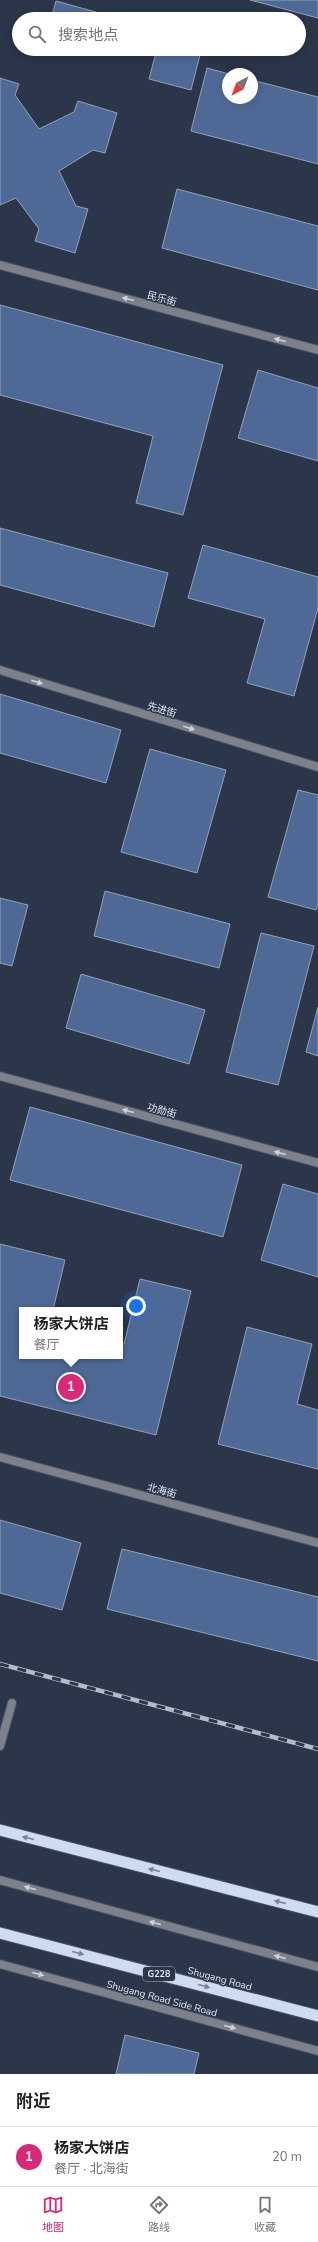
<!DOCTYPE html>
<html lang="zh">
<head>
<meta charset="utf-8">
<style>
  :root { --surface:#fff; --page:#f2f2f2; --text:#202124; --muted:#757577; --line:#e0e0e0; --accent:#db2777 }
  body { margin:0; font-family:"Nunito Sans","Noto Sans SC",sans-serif; background:var(--page); color:var(--text) }
  .compass { position:absolute; left:222px; top:68px; width:36px; height:36px; border-radius:50%; background:var(--surface); box-shadow:0 2px 10px #0003; rotate:221deg }
  .you { position:absolute; left:136px; top:1306px; width:14px; height:14px; margin:-10px; border:3px solid #fff; border-radius:50%; background:#1a73e8; box-shadow:0 0 0 6px #1a73e833 }
  .badge { display:grid; place-items:center; width:26px; height:26px; border-radius:50%; background:var(--accent); color:#fff; font-size:13px; font-weight:700 }
  .pin { position:absolute; translate:-50% -50%; border:2px solid #fff; box-shadow:0 1px 4px #0006 }
  .popup { position:absolute; left:19px; top:1307px; width:104px; height:52px; box-sizing:border-box; display:grid; place-content:center; border-radius:0px; background:var(--surface); filter:drop-shadow(0 1px 3px #0005); font-size:13px; white-space:nowrap; color:var(--muted) }
  .popup b { font-size:15px; color:var(--text) }
  .popup::after { content:''; position:absolute; left:50%; top:100%; margin-left:-8px; border:8px solid transparent; border-top-color:var(--surface) }
  .list { margin:0; padding:0; list-style:none }
  h2 { display:flex; justify-content:space-between; align-items:center; height:52px; margin:0; padding:0 16px; font-size:17px }
  h2 small { font-size:13px; font-weight:400; color:var(--muted) }
  .list li { display:grid; grid-template-columns:26px 1fr auto; gap:12px; align-items:center; box-sizing:border-box; height:60px; padding:0 16px; border-top:1px solid var(--line) }
  .list b { display:block; font-size:15px; white-space:nowrap }
  .list p { margin:0; font-size:13px; white-space:nowrap; color:var(--muted) }
  .list em { font-size:13px; font-style:normal; color:var(--muted) }
  .icon { flex:none; width:22px; height:22px; fill:none; stroke:currentColor; stroke-width:2; stroke-linecap:round; stroke-linejoin:round }
  .map { position:relative; flex:none; width:318px; height:2074px; overflow:hidden }
  .search { position:absolute; background:var(--surface); box-shadow:0 2px 10px #0003; left:12px; right:12px; top:12px; height:44px; display:flex; align-items:center; gap:10px; box-sizing:border-box; padding:0 14px; border-radius:22px; color:var(--muted); font-size:15px }
  .sheet { height:112px; background:var(--surface) }
  nav { display:flex; justify-content:space-around; align-items:center; box-sizing:border-box; height:56px; border-top:1px solid var(--line); background:var(--surface); font-size:11px; color:var(--muted) }
  nav a { display:grid; justify-items:center; gap:2px }
  nav .on { color:var(--accent) }
  .map>svg:first-child { display:block }
</style>
</head>
<body>
<div class="map">
<svg width="318" height="2074" viewBox="0 0 318 2074">
  <rect width="100%" height="100%" fill="#2b364a"/>
  <path fill="#4f6997" stroke="#94a1b9" d="M250,0H318V18Z
    M56,1L121,19H51Z
    M157,49L201,51L191,90L149,79Z
    M207,68L229,74L228,98H252V80L318,97V164L191,131Z
    M0,78L19,84L15,95L39,129L74,112L78,101L117,113L105,153L93,150L59,171L76,206L88,209L75,253L35,241L39,229L16,198L0,205Z
    M177,189L318,226V290L162,248Z
    M0,305L223,365L183,515L136,503L153,436L0,395Z
    M258,370L318,388V461L238,438Z
    M0,528L168,573L154,627L0,585Z
    M203,545L318,577V608L294,696L247,683L265,619L188,598Z
    M0,694L121,730L106,783L0,753Z
    M150,749L226,770L197,873L121,852Z
    M298,790L318,795V903L316,910L268,897Z
    M105,891L230,924L219,968L94,936Z
    M0,898L28,905L12,966L0,963Z
    M261,933L314,946L278,1085L226,1072Z
    M81,974L205,1010L189,1064L66,1028Z
    M318,1007V1056L306,1052Z
    M30,1107L242,1165L223,1237L10,1180Z
    M283,1184L318,1194V1277L261,1260Z
    M0,1244L65,1260L53,1310H22V1356H120V1343L124,1344L140,1279L191,1291L156,1435L0,1396Z
    M247,1327L312,1344L297,1404L318,1410V1469L218,1444Z
    M0,1520L81,1543L62,1610L0,1593Z
    M122,1549L318,1597V1661L107,1609Z
    M125,2035L199,2053L194,2074H116Z"/>
  <g fill="none" stroke-linecap="round" stroke-linejoin="round">
    <g stroke="#485265" stroke-width="10">
      <path id="service" d="M0,1746L12,1703"/>
    </g>
    <g stroke="#485265" stroke-width="10">
      <path id="tertiary" d="M0,265L318,350
        M0,670L318,767
        M0,1076L318,1163
        M0,1457L318,1543
        M0,1880L318,1967
        M0,1964L318,2051"/>
    </g>
    <g stroke="#485265" stroke-width="13">
      <path id="trunk" d="M0,1830L318,1912
        M0,1933L318,2016"/>
    </g>
    <use href="#service" stroke="#7c818c" stroke-width="8"/>
    <use href="#tertiary" stroke="#7c818c" stroke-width="8"/>
    <use href="#trunk" stroke="#cfdbf0" stroke-width="11"/>
    <g stroke="#b4bccb" stroke-width="4.5">
      <path id="rail" d="M0,1664L318,1749"/>
    </g>
    <use href="#rail" stroke="#2b364a" stroke-width="3" stroke-dasharray="9" stroke-linecap="butt"/>
  </g>
  <defs><path id="oneway-solid" d="M-6-.8H1V-3.2L6.5 0L1 3.2V.8H-6Z"/></defs>
  <g fill="#cdd3e0">
    <use href="#oneway-solid" transform="translate(128 299) rotate(-165)"/>
    <use href="#oneway-solid" transform="translate(280 340) rotate(-165)"/>
    <use href="#oneway-solid" transform="translate(37 682) rotate(17)"/>
    <use href="#oneway-solid" transform="translate(189 728) rotate(17)"/>
    <use href="#oneway-solid" transform="translate(128 1111) rotate(-165)"/>
    <use href="#oneway-solid" transform="translate(280 1153) rotate(-165)"/>
    <use href="#oneway-solid" transform="translate(30 1888) rotate(-165)"/>
    <use href="#oneway-solid" transform="translate(155 1923) rotate(-165)"/>
    <use href="#oneway-solid" transform="translate(280 1957) rotate(-165)"/>
    <use href="#oneway-solid" transform="translate(38 1974) rotate(15)"/>
    <use href="#oneway-solid" transform="translate(230 2027) rotate(15)"/>
  </g>
  <g fill="#758095">
    <use href="#oneway-solid" transform="translate(28 1838) rotate(-166)"/>
    <use href="#oneway-solid" transform="translate(154 1870) rotate(-166)"/>
    <use href="#oneway-solid" transform="translate(280 1902) rotate(-166)"/>
    <use href="#oneway-solid" transform="translate(78 1953) rotate(15)"/>
    <use href="#oneway-solid" transform="translate(204 1986) rotate(15)"/>
  </g>
  <g text-anchor="middle" stroke-width="3" stroke-linejoin="round" paint-order="stroke">
    <rect fill="#2b364a" stroke="#aab3c2" stroke-width="1" x="143" y="1967" width="32" height="14" rx="3"/>
    <g font-size="9" font-weight="bold" fill="#e1e8f5">
      <text x="159" y="1977">G228</text>
    </g>
    <g font-size="10" fill="#e1e8f5" stroke="#2b364a">
      <text transform="translate(162 298) rotate(15)" y="4">民乐街</text>
      <text transform="translate(162 709) rotate(17)" y="4">先进街</text>
      <text transform="translate(162 1110) rotate(15)" y="4">功勋街</text>
      <text transform="translate(162 1490) rotate(15)" y="4">北海街</text>
      <text transform="translate(220 1978) rotate(15)" y="4">Shugang Road</text>
      <text transform="translate(162 1998) rotate(15)" y="4">Shugang Road Side Road</text>
    </g>
  </g>
</svg>
<svg class="compass" viewBox="-18 -18 36 36"><path d="M0-13l5 13h-10z" fill="#e53935"/><path d="M0 13l5-13h-10z" fill="#757577"/></svg>
<div class="you"></div>
<div class="pin badge" style="left:71px;top:1387px">1</div>
<div class="popup"><b>杨家大饼店</b>餐厅</div>
<div class="search"><svg class="icon" aria-label="search" viewBox="0 0 24 24"><circle cx="10" cy="10" r="6"/><path d="M15 15l6 6"/></svg>搜索地点</div>
</div>
<section class="sheet">
<h2>附近<small></small></h2>
<ul class="list">
<li><span class="badge">1</span><div><b>杨家大饼店</b><p>餐厅 · 北海街</p></div><em>20 m</em></li>
</ul>
</section>
<nav>
<a class="on"><svg class="icon" aria-label="map" viewBox="0 0 24 24"><path d="M3 6l6-2 6 2 6-2v14l-6 2-6-2-6 2zM9 4v14M15 6v14"/></svg>地图</a>
<a><svg class="icon" aria-label="directions" viewBox="0 0 24 24"><path d="M12 3l9 9-9 9-9-9zM9 14v-3h6M13 9l2 2-2 2"/></svg>路线</a>
<a><svg class="icon" aria-label="saved" viewBox="0 0 24 24"><path d="M7 4h10v16l-5-4-5 4z"/></svg>收藏</a>
</nav>
</body>
</html>
